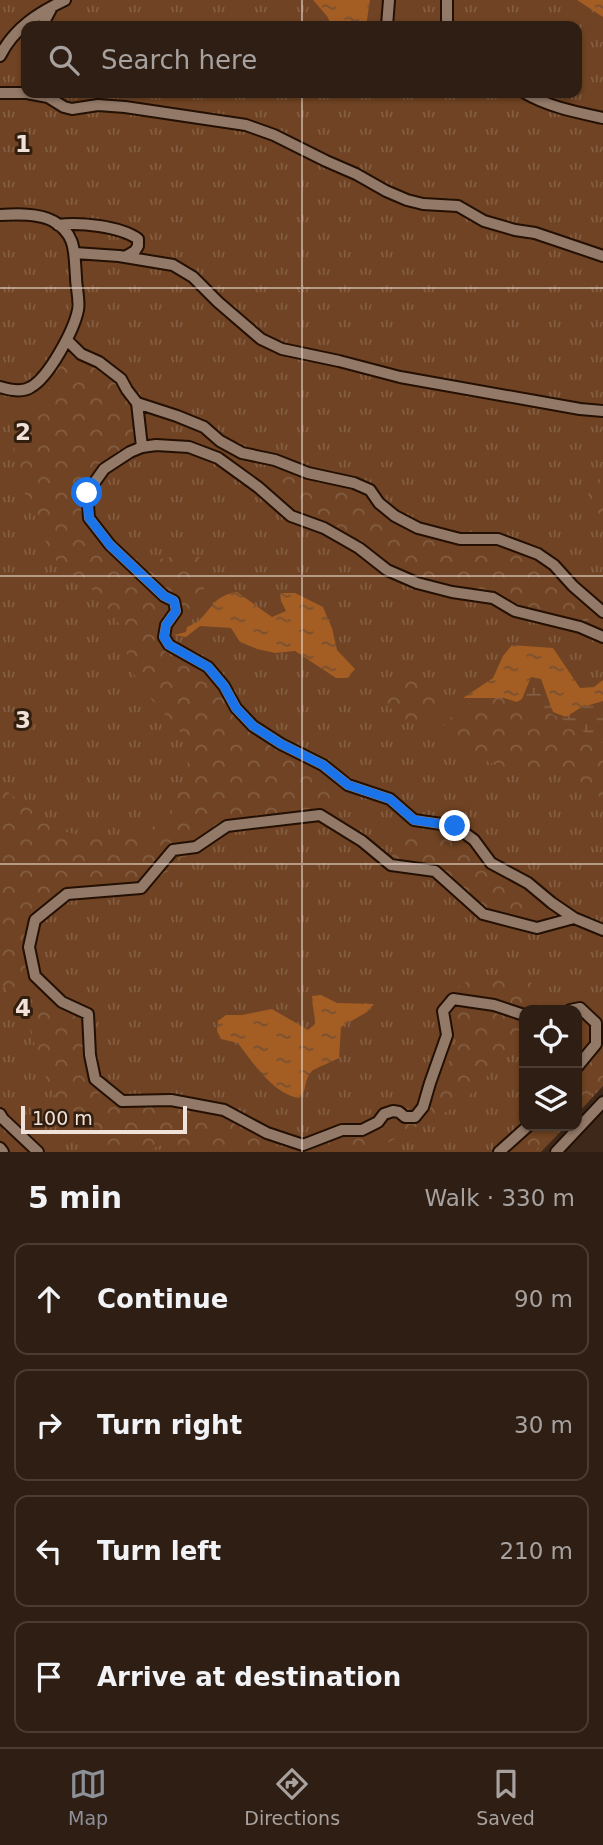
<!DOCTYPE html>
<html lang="en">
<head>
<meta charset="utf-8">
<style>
  :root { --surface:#2e1e13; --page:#3a2b21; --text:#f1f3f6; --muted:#a7a2a0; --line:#493c33; --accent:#8c9099 }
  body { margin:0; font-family:"DejaVu Sans",sans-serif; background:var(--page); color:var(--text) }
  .controls { position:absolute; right:21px; bottom:21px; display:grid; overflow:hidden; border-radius:14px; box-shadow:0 2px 5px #0004 }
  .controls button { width:63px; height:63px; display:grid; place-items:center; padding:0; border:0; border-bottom:2px solid var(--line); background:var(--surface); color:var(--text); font:35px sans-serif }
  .scale { position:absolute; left:21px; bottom:18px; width:166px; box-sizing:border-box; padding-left:7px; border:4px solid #f0e2d9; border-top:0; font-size:19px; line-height:24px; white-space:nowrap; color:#f0e2d9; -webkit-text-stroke:5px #321e0f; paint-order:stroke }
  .stop { position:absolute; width:21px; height:21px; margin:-16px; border:5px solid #1a73e8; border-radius:50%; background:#fff }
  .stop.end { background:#1a73e8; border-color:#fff; box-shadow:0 2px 7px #0008 }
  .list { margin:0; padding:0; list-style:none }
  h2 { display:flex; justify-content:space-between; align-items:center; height:91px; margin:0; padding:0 28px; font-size:30px }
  h2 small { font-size:23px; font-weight:400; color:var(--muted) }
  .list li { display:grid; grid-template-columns:46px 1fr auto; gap:21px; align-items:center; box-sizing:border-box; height:112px; margin:0 14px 14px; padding:0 14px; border:2px solid var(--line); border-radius:14px }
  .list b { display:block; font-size:26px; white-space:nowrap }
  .list em { font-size:23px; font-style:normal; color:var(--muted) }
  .icon { flex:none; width:38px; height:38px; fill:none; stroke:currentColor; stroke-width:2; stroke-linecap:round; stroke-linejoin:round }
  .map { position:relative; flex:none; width:603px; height:1152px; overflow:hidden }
  .search { position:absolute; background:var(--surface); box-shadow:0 2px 5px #0004; left:21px; right:21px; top:21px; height:77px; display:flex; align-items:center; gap:18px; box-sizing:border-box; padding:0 24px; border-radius:14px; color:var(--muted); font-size:26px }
  .sheet { height:595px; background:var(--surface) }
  nav { display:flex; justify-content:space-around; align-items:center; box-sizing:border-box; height:98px; border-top:2px solid var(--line); background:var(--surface); font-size:19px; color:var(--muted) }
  nav a { display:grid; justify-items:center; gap:4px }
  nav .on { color:var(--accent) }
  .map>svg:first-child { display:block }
</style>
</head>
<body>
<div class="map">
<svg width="603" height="1152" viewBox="0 0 603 1152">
  <defs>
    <pattern id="grass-tufts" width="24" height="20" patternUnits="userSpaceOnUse" patternTransform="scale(1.75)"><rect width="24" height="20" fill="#6f4323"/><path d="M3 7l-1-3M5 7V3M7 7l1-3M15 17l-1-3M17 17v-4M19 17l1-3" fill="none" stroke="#845e42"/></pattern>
    <pattern id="forest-crowns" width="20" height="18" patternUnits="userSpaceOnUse" patternTransform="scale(1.75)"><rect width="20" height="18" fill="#6f4323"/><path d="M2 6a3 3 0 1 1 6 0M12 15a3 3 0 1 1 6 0" fill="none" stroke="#845e42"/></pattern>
    <pattern id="wetland-marsh" width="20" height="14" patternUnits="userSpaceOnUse" patternTransform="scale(1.75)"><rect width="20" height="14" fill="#6f4323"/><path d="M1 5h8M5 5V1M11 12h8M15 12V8" fill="none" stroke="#845e42"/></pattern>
    <pattern id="water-ripples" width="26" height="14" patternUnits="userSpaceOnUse" patternTransform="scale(1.75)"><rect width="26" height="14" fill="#a45d23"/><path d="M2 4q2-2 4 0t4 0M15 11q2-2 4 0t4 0" fill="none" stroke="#765032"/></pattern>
  </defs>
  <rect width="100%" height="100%" fill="#3d2819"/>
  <path fill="url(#grass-tufts)" fill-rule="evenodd" d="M0,0H603V1086L577,1114V1010H524V1126H566L541,1152H0ZM26,26H577V93H26Z"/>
  <path fill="url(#forest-crowns)" d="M68,348L112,374L130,396L139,431L131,446L110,461L93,476L85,490L83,506L107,548L134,559H159L194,554L205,561L209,578L197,605L165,621L163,636L210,674L235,712L253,734L325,775L333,786L330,802L321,810L287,814L245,815L219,823L202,837L181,863L159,877L123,887L63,892L33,909L24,930L22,953L28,977L47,999L73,1015L83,1026L89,1079L102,1098L122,1107L174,1105L217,1114L241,1125L253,1136L275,1146L305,1150L354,1134L377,1132L394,1121L417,1118L434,1098L458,1039L449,992L474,977L506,975L535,984L538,1008L537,1010H524V1029L509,1053L461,1104L408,1131L372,1152H177L159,1145L149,1152H101L89,1147L64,1114L45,1075L23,1009L0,982V786L56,829L93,839L140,836L168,816L189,770L181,733L146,693L130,668L121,626L94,591L53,558L23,489L13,447L12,427L24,409L42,397L54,381L60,356Z
    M271,471H290L351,491L374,503L394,523L422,537L462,550L492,547L537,559L554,572L568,589L592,609L587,624L526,609L500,594L418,579L382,562L359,541L334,525L294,511L261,483Z
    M599,479L603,481V518L590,503L586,482Z
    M405,672L414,676L443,696C442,730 414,731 393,710C390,708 387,706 385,702C383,698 383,690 383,685L393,675Z
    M476,698C485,698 495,697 504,698C540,703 572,725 603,743V804L595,788L564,775L499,766L455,749L440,732L449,719Z
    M409,822L450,828L466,838L485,862L542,891L544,909L531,919L506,916L478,908L455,882L392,862C392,845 393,831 409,822Z
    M603,1048V1083L577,1109V1076Z
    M535,1126H560L534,1152H510Z"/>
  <path fill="url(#wetland-marsh)" d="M531,677L541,679L546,691L580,708L603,701V743C581,730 542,704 517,702L522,699Z"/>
  <path fill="url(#water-ripples)" d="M313,0H370L366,26H332L327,16Z
    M577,0H603V17Z
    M237,592L272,617L286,611L281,601L280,593H295L323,607L332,628L337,650L355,669L347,678H336L295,651L275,653L257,649L240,642L231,628L200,626L186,637L174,635L186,632L187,627C213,617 206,597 237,592Z
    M512,645L553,648L580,688L594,687L603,680V701L580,708L566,717L553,712L541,679L531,677L522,699L517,702L504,698H463L493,678L503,656Z
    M321,995L337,1003L374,1004L367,1012L341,1027L339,1058C333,1061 314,1069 312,1071C304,1078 307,1091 300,1098C275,1096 252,1062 238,1043L221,1039L217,1031L218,1021L226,1015H242L272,1009L308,1030L315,1024C315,1014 312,1006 312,996Z"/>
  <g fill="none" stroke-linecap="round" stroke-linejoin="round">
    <g stroke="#231003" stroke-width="14">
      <path id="minor" d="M447,0V26
        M42,26L52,7
        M387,26L389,0
        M0,56C14,28 38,13 65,0
        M0,93H26
        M27,93L48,97L64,107L72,109L98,105L125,107L246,125L274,135L326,161L356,174L386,191L407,200L423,204L458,206L484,221L515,230L535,233L603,256
        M525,93C549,107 576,112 603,118
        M0,215C16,214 39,213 53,221C77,234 74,254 76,277C76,288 80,300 78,310C74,330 49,377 31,387C22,393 10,390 0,387
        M58,225C79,222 120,226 138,239V246L135,251L125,257
        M75,253L119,256L173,265L193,277L218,302L261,339L282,349L339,361L400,377L580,409L603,411
        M67,340L81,354L99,362L121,379L127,390L137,403L177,416L204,427L220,441L242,453L275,460L308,473L354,483L370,490L379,503L395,516L418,528L460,539H498L538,554L554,565L573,586L603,612
        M137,403L142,447
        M574,918L603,930
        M570,1010L580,1008L596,1023V1044L577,1067
        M524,1015L494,1005L453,999L443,1011L447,1035L430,1083L423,1107L415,1117H405L399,1112L393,1111L384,1114L378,1122L362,1130H342L303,1145L267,1133L224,1110L171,1100L122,1101L95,1079L90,1055L88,1014L62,1002L35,976L29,947L35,920L67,894L141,888L173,850L196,847L227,826L320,815L362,841L391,865L435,871L483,914L537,928L574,918L552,903L528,883L491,863L474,840L455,826L414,820L390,799L348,785L323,765L281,744L253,726L236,708L224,686L208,667L169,645L164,637L166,625L176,611L174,601L164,596L110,545L89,518L87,493L104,469L130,452L142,447L156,445L189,447L218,458L258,487L291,516L324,528L359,548L387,570L417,583L452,592L493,598L515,611L580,627L603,637
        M0,1114L3,1119L38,1152
        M0,1148L3,1152
        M499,1152L528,1126
        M556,1152L603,1102"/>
    </g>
    <use href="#minor" stroke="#927968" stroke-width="10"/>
  </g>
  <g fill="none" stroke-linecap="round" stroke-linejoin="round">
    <path stroke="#1a73e8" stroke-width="9" d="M87,493L89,518L110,545L164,596L174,601L176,611L166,625L164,637L169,645L208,667L224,686L236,708L253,726L281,744L323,765L348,785L390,799L414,820L455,826"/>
  </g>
  <path fill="none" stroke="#f0e2d9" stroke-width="2" stroke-opacity="0.55" d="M302,0V26M302,93V1152M0,288H603M0,576H603M0,864H603"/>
  <g font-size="23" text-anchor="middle" font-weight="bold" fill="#f0e2d9" stroke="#321e0f" stroke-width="6" stroke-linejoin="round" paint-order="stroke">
    <text x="23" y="152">1</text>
    <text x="23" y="440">2</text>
    <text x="23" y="728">3</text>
    <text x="23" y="1016">4</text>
  </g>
</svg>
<div class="controls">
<button><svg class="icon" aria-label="locate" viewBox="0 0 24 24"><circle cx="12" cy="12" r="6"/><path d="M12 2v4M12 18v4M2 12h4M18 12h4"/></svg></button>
<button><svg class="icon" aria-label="layers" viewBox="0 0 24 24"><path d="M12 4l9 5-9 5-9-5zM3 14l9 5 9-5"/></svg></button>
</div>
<div class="scale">100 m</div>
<div class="stop" style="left:87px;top:493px"></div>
<div class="stop end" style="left:455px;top:826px"></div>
<div class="search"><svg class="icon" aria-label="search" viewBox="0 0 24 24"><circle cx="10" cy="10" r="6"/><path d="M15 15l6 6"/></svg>Search here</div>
</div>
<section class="sheet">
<h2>5 min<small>Walk · 330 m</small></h2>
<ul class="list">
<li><svg class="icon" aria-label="ahead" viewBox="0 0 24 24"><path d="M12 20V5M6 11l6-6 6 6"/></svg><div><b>Continue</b></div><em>90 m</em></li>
<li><svg class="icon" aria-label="right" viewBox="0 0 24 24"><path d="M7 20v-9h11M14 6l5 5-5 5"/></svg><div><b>Turn right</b></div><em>30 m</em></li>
<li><svg class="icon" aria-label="left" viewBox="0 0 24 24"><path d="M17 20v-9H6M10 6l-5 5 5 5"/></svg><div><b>Turn left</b></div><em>210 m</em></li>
<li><svg class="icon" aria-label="arrive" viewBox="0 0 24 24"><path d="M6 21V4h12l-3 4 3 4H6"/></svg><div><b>Arrive at destination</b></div></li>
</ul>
</section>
<nav>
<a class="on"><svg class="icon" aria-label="map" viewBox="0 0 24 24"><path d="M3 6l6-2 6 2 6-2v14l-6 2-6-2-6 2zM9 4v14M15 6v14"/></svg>Map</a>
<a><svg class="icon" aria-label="directions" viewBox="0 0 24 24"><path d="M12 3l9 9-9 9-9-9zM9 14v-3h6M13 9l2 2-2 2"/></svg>Directions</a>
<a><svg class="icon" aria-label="saved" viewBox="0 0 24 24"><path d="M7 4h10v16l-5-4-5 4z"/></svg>Saved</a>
</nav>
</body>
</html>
